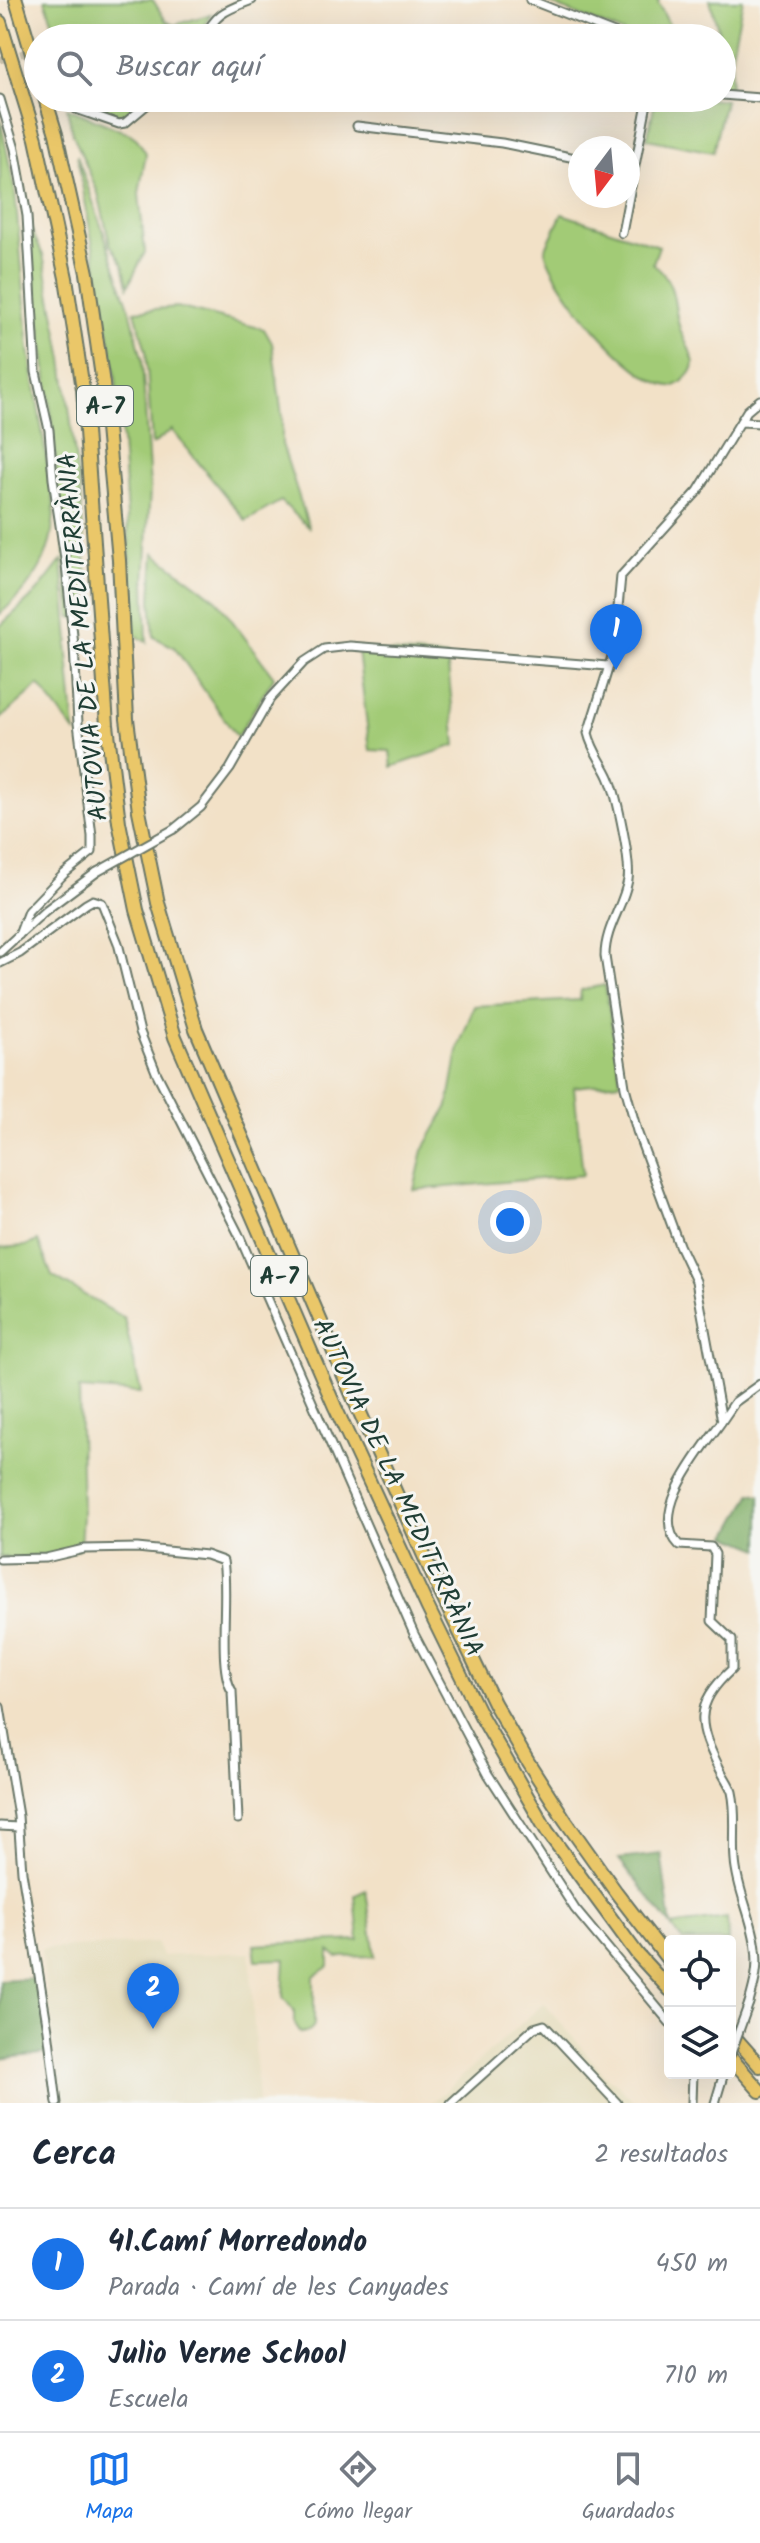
<!DOCTYPE html>
<html lang="es">
<head>
<meta charset="utf-8">
<style>
  :root { --surface:#fff; --page:#f2f2f3; --text:#1f2937; --muted:#747a83; --line:#e0e1e3; --accent:#1a73e8 }
  body { margin:0; font-family:Kalam,sans-serif; background:var(--page); color:var(--text) }
  .controls { position:absolute; right:24px; bottom:24px; display:grid; overflow:hidden; border-radius:8px; box-shadow:0 8px 32px #0002 }
  .controls button { width:72px; height:72px; display:grid; place-items:center; padding:0; border:0; border-bottom:2px solid var(--line); background:var(--surface); color:var(--text); font:40px sans-serif }
  .compass { position:absolute; left:568px; top:136px; width:72px; height:72px; border-radius:50%; background:var(--surface); box-shadow:0 8px 32px #0002; rotate:196deg }
  .you { position:absolute; left:510px; top:1222px; width:28px; height:28px; margin:-20px; border:6px solid #fff; border-radius:50%; background:#1a73e8; box-shadow:0 0 0 12px #1a73e833 }
  .badge { display:grid; place-items:center; width:52px; height:52px; border-radius:50%; background:var(--accent); color:#fff; font-size:26px; font-weight:700 }
  .pin { position:absolute; translate:-50% -66px; filter:drop-shadow(0 2px 4px #0008) }
  .pin::after { content:''; position:absolute; top:42px; width:28px; height:24px; background:inherit; clip-path:polygon(0 0,100% 0,50% 100%) }
  .list { margin:0; padding:0; list-style:none }
  h2 { display:flex; justify-content:space-between; align-items:center; height:104px; margin:0; padding:0 32px; font-size:34px }
  h2 small { font-size:26px; font-weight:400; color:var(--muted) }
  .list li { display:grid; grid-template-columns:52px 1fr auto; gap:24px; align-items:center; box-sizing:border-box; height:112px; padding:0 32px; border-top:2px solid var(--line) }
  .list b { display:block; font-size:30px; white-space:nowrap }
  .list p { margin:0; font-size:26px; white-space:nowrap; color:var(--muted) }
  .list em { font-size:26px; font-style:normal; color:var(--muted) }
  .icon { flex:none; width:44px; height:44px; fill:none; stroke:currentColor; stroke-width:2; stroke-linecap:round; stroke-linejoin:round }
  .map { position:relative; flex:none; width:760px; height:2103px; overflow:hidden }
  .search { position:absolute; background:var(--surface); box-shadow:0 8px 32px #0002; left:24px; right:24px; top:24px; height:88px; display:flex; align-items:center; gap:20px; box-sizing:border-box; padding:0 28px; border-radius:44px; color:var(--muted); font-size:30px }
  .sheet { height:328px; background:var(--surface) }
  nav { display:flex; justify-content:space-around; align-items:center; box-sizing:border-box; height:112px; border-top:2px solid var(--line); background:var(--surface); font-size:22px; color:var(--muted) }
  nav a { display:grid; justify-items:center; gap:4px }
  nav .on { color:var(--accent) }
  .map>svg:first-child { display:block }
</style>
</head>
<body>
<div class="map">
<svg width="760" height="2103" viewBox="0 0 760 2103">
  <rect width="100%" height="100%" fill="#f6f6f2"/>
  <filter id="ink" filterUnits="userSpaceOnUse"><feTurbulence type="fractalNoise" baseFrequency=".0125" numOctaves="2"/><feDisplacementMap in="SourceGraphic" scale="16" xChannelSelector="R" yChannelSelector="G"/><feConvolveMatrix kernelMatrix="1 2 1 2 8 2 1 2 1" color-interpolation-filters="sRGB"/></filter>
  <filter id="wash" filterUnits="userSpaceOnUse"><feTurbulence type="fractalNoise" baseFrequency=".006" numOctaves="4" result="noise"/><feDisplacementMap in="SourceGraphic" scale="32" xChannelSelector="R" yChannelSelector="G"/><feGaussianBlur stdDeviation="1.8" result="paint"/><feColorMatrix in="noise" values="0 0 0 0 0 0 0 0 0 0 0 0 0 0 0 0 0 1.4 0 .05"/><feComposite in="paint" operator="in"/></filter>
  <g filter="url(#wash)">
    <rect width="100%" height="100%" fill="#f2e1c7"/>
    <path fill="#e4dbba" d="M156,1943L162,1956L250,1952L258,2103H62L41,1949Z
      M544,2003L608,2079L619,2085L635,2103H432Z"/>
    <path fill="#a2cb76" stroke="#608455" stroke-width="2" d="M45,0H153L166,21L174,25L211,14L199,38H58Z
      M541,0H659L658,3L676,38H636Z
      M710,0H743L732,52L730,93L722,92V38H693L719,33Z
      M74,98H151L130,115L119,120L88,109Z
      M656,98L725,100L713,152L647,139Z
      M67,108L130,134L137,139L146,153L139,194L145,252L128,286L123,264L110,244L98,193L72,132Z
      M0,118L15,191L29,350L54,505C54,555 37,581 0,614Z
      M77,155L131,313L142,359L150,489L145,583L147,642L135,635L122,442L115,371Z
      M562,214L659,246L653,263C679,287 671,299 680,329C684,340 692,352 694,363C694,370 690,374 685,379C681,383 676,387 670,386C632,382 552,286 545,250Z
      M28,223L43,255L63,359L81,503L90,621L71,617L49,394Z
      M177,307L264,329L272,343L282,416V444L309,528L281,501L246,521L172,430L152,445L146,351L135,311Z
      M154,553L216,599L274,677L237,737L174,647L154,637L151,599Z
      M62,560L69,641L67,644L75,732L39,685L0,719V626L37,592Z
      M363,650L447,657L456,745L392,767L390,751L370,750L358,651Z
      M605,985L621,1082L574,1087L583,1175L414,1190L423,1150L448,1106L459,1046L474,1006L580,1000L581,990Z
      M38,1241L52,1276L124,1318L141,1393L79,1389L82,1515L80,1548C57,1559 25,1558 0,1557V1248L25,1246Z
      M366,1890L375,1956L338,1957L329,1951V1966L314,1976V2025L310,2031L301,2033L294,2022V2011L283,1997L285,1959L256,1960L254,1945L359,1940L355,1895Z
      M727,1918L728,1941H683L671,1926Z"/>
    <path fill="#81af67" stroke="#50764e" stroke-width="2" d="M752,1493L760,1495V1549L728,1536Z
      M661,1854L671,1926L619,1859Z
      M37,1978L51,2053L0,2059V1980Z"/>
  </g>
  <g filter="url(#ink)">
    <g fill="none" stroke-linecap="round" stroke-linejoin="round">
      <path stroke="#c8c0aa" stroke-width="7" stroke-dasharray="7 3.5" stroke-linecap="butt" d="M0,60L38,49"/>
      <g stroke="#697667" stroke-width="11">
        <path id="street" d="M530,0L627,38
          M204,38C216,12 227,10 252,0
          M722,95L760,98
          M70,98L76,109L119,124L125,123L155,98
          M0,99L15,149L27,216L36,372L49,430L53,479L66,565L74,646L78,723L92,836V852L64,874L28,911L19,935
          M357,126L502,143L580,159
          M622,233L648,98
          M742,422L760,423
          M174,829L201,807L230,769L270,699L304,662L324,649L350,646L608,666
          M0,952L46,910L97,872
          M0,963L20,953L86,904L93,900L102,903L118,943L140,1032L156,1072L238,1233L414,1634L488,1774L575,1909L670,2023
          M722,1421L735,1402L760,1384
          M0,1559L46,1558L84,1549L137,1548L206,1555L223,1561C229,1593 217,1668 232,1691L238,1819
          M0,1707L18,1816L22,1872L48,2030L57,2103
          M0,1826L18,1827
          M749,2003C754,1985 759,1968 756,1949C753,1918 737,1891 735,1860C733,1839 737,1813 732,1792C730,1785 724,1777 721,1771C698,1726 692,1706 732,1669V1640L712,1621L715,1554L711,1547L679,1545C647,1512 703,1449 722,1421L696,1281L679,1245L637,1131L625,1087L605,956C605,928 623,907 628,880C631,862 617,795 609,777C602,762 592,750 588,733L614,650L621,576L698,491L747,411L760,400
          M451,2103L534,2028L544,2025L617,2103
          M692,2103L693,2073
          M715,2103L724,2073"/>
      </g>
      <g stroke="#697667" stroke-width="16">
        <path id="highway" d="M16,0L38,74
          M0,22L36,139L66,278L83,389L107,725L119,822L137,910L175,1037L335,1407L427,1606L481,1716L547,1831L638,1955L670,1990
          M45,98L56,134L87,273L103,384L119,560L127,719L139,811L158,903L196,1029L353,1397L438,1587L494,1703L528,1762L565,1820L616,1892L670,1962
          M730,2032L760,2066
          M730,2057L760,2091"/>
      </g>
      <use href="#street" stroke="#fff" stroke-width="7"/>
      <use href="#highway" stroke="#eac769" stroke-width="12"/>
      <g stroke="#697667" stroke-width="11" stroke-linecap="butt">
        <path id="street-bridge" d="M97,872L174,829
          M730,2056L749,2003"/>
      </g>
      <use href="#street-bridge" stroke="#fff" stroke-width="7"/>
    </g>
  </g>
  <g text-anchor="middle" stroke-width="6" stroke-linejoin="round" paint-order="stroke">
    <g fill="#f6f6f2" stroke="#60746d" stroke-width="2">
      <rect x="77" y="386" width="56" height="40" rx="6"/>
      <rect x="251" y="1256" width="56" height="40" rx="6"/>
    </g>
    <g font-size="24" font-weight="bold" fill="#1f3d34">
      <text x="105" y="414">A-7</text>
      <text x="279" y="1284">A-7</text>
    </g>
    <g font-size="26" fill="#1f3d34" stroke="#f6f6f2">
      <text transform="translate(82 637) rotate(-95)" y="9">AUTOVIA DE LA MEDITERRÀNIA</text>
      <text transform="translate(399 1487) rotate(65)" y="9">AUTOVIA DE LA MEDITERRÀNIA</text>
    </g>
  </g>
</svg>
<div class="controls">
<button><svg class="icon" aria-label="locate" viewBox="0 0 24 24"><circle cx="12" cy="12" r="6"/><path d="M12 2v4M12 18v4M2 12h4M18 12h4"/></svg></button>
<button><svg class="icon" aria-label="layers" viewBox="0 0 24 24"><path d="M12 4l9 5-9 5-9-5zM3 14l9 5 9-5"/></svg></button>
</div>
<svg class="compass" viewBox="-18 -18 36 36"><path d="M0-13l5 13h-10z" fill="#e53935"/><path d="M0 13l5-13h-10z" fill="#747a83"/></svg>
<div class="you"></div>
<div class="pin badge" style="left:616px;top:670px">1</div>
<div class="pin badge" style="left:153px;top:2029px">2</div>
<div class="search"><svg class="icon" aria-label="search" viewBox="0 0 24 24"><circle cx="10" cy="10" r="6"/><path d="M15 15l6 6"/></svg>Buscar aquí</div>
</div>
<section class="sheet">
<h2>Cerca<small>2 resultados</small></h2>
<ul class="list">
<li><span class="badge">1</span><div><b>41.Camí Morredondo</b><p>Parada · Camí de les Canyades</p></div><em>450 m</em></li>
<li><span class="badge">2</span><div><b>Julio Verne School</b><p>Escuela</p></div><em>710 m</em></li>
</ul>
</section>
<nav>
<a class="on"><svg class="icon" aria-label="map" viewBox="0 0 24 24"><path d="M3 6l6-2 6 2 6-2v14l-6 2-6-2-6 2zM9 4v14M15 6v14"/></svg>Mapa</a>
<a><svg class="icon" aria-label="directions" viewBox="0 0 24 24"><path d="M12 3l9 9-9 9-9-9zM9 14v-3h6M13 9l2 2-2 2"/></svg>Cómo llegar</a>
<a><svg class="icon" aria-label="saved" viewBox="0 0 24 24"><path d="M7 4h10v16l-5-4-5 4z"/></svg>Guardados</a>
</nav>
</body>
</html>
